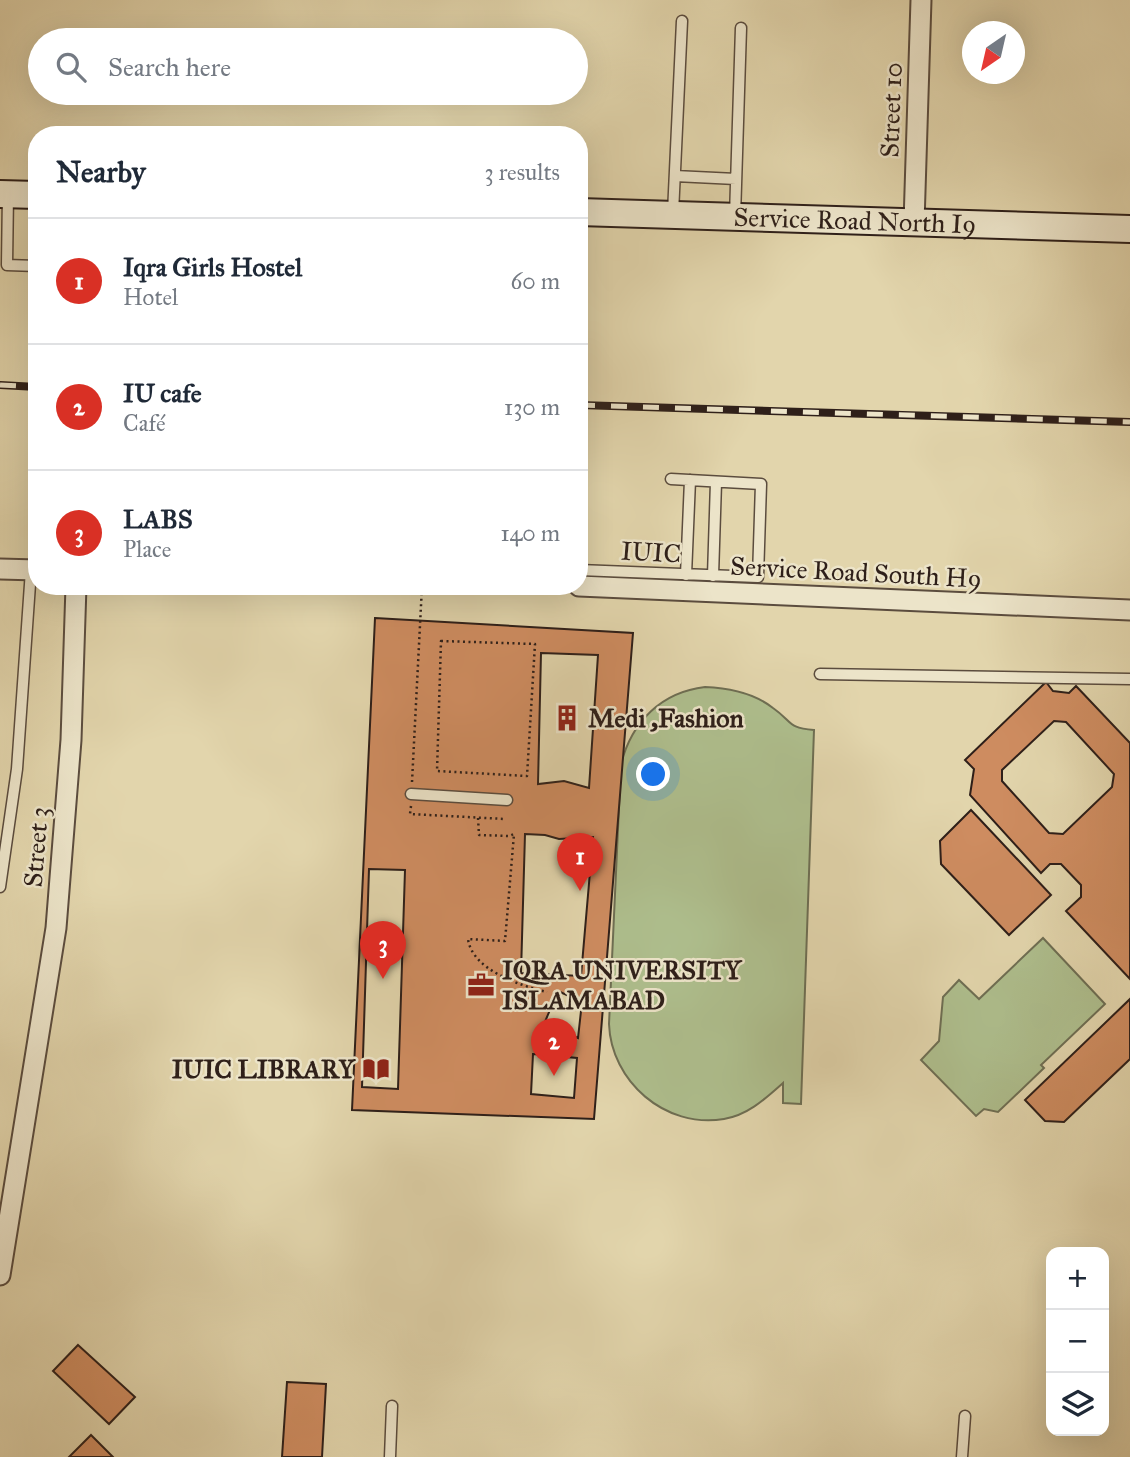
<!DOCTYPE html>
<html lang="en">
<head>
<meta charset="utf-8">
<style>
  :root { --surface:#fff; --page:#f6f6f7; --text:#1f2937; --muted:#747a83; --line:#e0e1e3; --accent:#d93025 }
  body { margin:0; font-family:"IM FELL Great Primer",serif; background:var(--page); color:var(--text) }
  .controls { position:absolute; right:21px; bottom:21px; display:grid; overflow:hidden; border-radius:14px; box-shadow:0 7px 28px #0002 }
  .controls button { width:63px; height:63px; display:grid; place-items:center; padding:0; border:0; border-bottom:2px solid var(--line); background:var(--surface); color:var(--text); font:35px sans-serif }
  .compass { position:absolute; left:962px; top:21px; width:63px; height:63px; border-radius:50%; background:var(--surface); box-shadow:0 7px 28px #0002; rotate:214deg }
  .you { position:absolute; left:654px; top:775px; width:24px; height:24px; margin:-18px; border:5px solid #fff; border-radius:50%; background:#1a73e8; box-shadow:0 0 0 10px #1a73e833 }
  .badge { display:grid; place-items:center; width:46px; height:46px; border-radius:50%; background:var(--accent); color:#fff; font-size:23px; font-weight:700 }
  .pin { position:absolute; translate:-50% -58px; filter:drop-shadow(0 2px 4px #0008) }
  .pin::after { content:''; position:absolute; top:37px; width:24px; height:21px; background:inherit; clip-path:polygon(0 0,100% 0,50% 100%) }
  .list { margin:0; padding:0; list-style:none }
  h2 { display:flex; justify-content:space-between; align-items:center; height:91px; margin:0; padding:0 28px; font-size:30px }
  h2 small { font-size:23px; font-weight:400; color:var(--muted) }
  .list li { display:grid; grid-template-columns:46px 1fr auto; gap:21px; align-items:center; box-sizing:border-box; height:126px; padding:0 28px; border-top:2px solid var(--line) }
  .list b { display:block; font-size:26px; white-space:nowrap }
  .list p { margin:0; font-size:23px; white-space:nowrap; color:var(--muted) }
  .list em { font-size:23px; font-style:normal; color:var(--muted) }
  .icon { flex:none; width:38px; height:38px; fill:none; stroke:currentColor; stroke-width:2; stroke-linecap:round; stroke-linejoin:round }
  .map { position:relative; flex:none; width:1130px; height:1457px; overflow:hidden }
  .search { position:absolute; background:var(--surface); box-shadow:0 7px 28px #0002; left:28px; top:28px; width:560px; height:77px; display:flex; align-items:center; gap:18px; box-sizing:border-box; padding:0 24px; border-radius:38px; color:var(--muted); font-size:26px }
  .panel { position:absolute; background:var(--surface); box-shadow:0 7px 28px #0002; left:28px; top:126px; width:560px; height:469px; border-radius:28px }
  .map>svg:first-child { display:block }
</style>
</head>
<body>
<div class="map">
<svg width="1130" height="1457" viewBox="0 0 1130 1457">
  <rect width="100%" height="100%" fill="#e2d5ac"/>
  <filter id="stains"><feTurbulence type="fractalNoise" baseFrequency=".00286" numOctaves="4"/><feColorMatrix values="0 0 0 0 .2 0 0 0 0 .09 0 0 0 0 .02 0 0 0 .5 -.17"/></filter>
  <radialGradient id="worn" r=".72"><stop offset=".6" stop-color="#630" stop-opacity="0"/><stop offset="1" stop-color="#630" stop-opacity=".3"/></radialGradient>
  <path fill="#aebe8d" stroke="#6e6e53" stroke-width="2" d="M705,687C729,688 754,693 773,708C793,722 787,728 814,730L801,1104L783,1103V1083C765,1099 748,1115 724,1119C665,1129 611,1081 609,1024L621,764C632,721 662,692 705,687Z
    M1043,938L1105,1004L1041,1065L1044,1068L998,1112L984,1109L976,1116L921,1060L939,1041L943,997L959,980L979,999Z"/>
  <path fill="#ce8c60" stroke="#2e1f19" stroke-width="2" fill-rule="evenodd" d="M375,618L633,633L594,1119L352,1110Z
    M541,653L598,655L589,788L564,781L538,784Z
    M1046,682L1053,691L1069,693L1076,686L1130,743V979L1066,911L1081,897V885L1061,864H1050L1041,873L970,795L974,769L965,760ZM1054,721L1066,722L1114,774L1112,787L1063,834L1049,833L1002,781V770Z
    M971,810L1051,895L1009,935L941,864L940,841Z
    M525,834L545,835L559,839L593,837L581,976L521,973Z
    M369,869L405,870L398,1089L362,1087Z
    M558,991L582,1002L578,1038L544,1024Z
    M1130,999V1059L1064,1122L1045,1121L1025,1100Z
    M533,1054L577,1058L574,1098L531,1094Z
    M78,1345L135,1397L109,1424L53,1371Z
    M287,1382L326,1384L322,1457H282Z
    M91,1435L113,1457H69Z"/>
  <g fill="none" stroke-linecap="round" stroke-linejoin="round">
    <g stroke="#5b4c3e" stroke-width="13">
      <path id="lane" d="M675,176L736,179
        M8,194L7,265L37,266
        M673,213L682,21
        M735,216L741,28
        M579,570L758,577L761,484L671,479
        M686,575L690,480
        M713,576L716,482
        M820,674L1130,679
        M411,794L507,800
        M0,887L17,769L31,570
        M390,1457L392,1406
        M962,1457L965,1416"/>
    </g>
    <g stroke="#5b4c3e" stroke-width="23">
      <path id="street" d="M914,223L921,0
        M0,569L37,570
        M579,586L1130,610
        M0,1275L56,928L71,740L76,586"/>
    </g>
    <g stroke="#2e1f19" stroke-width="30">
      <g id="secondary">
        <path d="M0,194L37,195"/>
        <path id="s1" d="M579,212L1130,229"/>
      </g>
    </g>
    <path stroke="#2e1f19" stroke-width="2.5" stroke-dasharray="2 3.5" stroke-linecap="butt" d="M441,641L535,644L527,776L437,771Z
      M412,782L422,586
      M411,806L410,814L505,819
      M478,818L479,835L509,836L514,834L505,941L468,939C472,970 521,986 547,992"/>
    <use href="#lane" stroke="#ece4c9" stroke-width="10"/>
    <use href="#street" stroke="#ece4c9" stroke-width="19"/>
    <use href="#secondary" stroke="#ece4c9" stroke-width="26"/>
    <g stroke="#2e1f19" stroke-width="8">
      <path id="rail" d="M0,385L37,387
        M579,405L1130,422"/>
    </g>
    <use href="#rail" stroke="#ece4c9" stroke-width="5" stroke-dasharray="16" stroke-linecap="butt"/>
  </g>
  <defs>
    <g id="building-bare" transform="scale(2.1)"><path d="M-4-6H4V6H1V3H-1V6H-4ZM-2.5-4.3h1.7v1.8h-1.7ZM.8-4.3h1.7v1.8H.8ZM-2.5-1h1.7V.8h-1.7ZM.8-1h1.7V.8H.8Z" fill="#8f2418" stroke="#ece4c9" stroke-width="2.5" paint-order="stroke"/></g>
    <g id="office-bare" transform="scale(2.1)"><path d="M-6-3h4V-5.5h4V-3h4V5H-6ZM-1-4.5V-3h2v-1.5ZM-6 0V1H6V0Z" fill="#8f2418" stroke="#ece4c9" stroke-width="2.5" paint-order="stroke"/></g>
    <g id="library-bare" transform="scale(2.1)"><path d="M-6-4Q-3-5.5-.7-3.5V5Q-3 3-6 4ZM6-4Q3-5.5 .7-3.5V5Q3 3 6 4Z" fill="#8f2418" stroke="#ece4c9" stroke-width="2.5" paint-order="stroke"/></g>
  </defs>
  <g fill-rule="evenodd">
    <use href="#building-bare" x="567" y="718"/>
    <use href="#office-bare" x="481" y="985"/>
    <use href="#library-bare" x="376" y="1069"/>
  </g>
  <g text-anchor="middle" stroke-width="5" stroke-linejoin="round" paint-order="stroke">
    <g font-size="26" fill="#2e1f19" stroke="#ece4c9">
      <text transform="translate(891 110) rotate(-88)" y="9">Street 10</text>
      <text dy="9" stroke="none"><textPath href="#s1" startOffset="276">Service Road North I9</textPath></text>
      <text transform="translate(651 552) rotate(3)" y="9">IUIC</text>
      <text transform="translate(856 572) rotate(3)" y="9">Service Road South H9</text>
      <text transform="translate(36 847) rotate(-85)" y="9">Street 3</text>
    </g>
    <g font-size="26" font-weight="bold" fill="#2e1f19" stroke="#ece4c9" text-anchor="start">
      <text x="588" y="727">Medi ,Fashion</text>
      <text x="502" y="979">IQRA UNIVERSITY<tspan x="502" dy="30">ISLAMABAD</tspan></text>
      <text x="355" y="1078" text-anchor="end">IUIC LIBRARY</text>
    </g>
  </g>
  <rect width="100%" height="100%" filter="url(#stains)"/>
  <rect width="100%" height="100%" fill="url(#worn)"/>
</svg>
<div class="controls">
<button>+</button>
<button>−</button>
<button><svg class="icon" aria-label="layers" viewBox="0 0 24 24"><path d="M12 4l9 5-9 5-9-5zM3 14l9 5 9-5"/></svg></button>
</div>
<svg class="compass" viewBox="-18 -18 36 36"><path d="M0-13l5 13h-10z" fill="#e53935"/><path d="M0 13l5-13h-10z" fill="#747a83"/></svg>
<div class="you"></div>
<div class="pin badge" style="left:580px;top:891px">1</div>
<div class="pin badge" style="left:554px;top:1076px">2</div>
<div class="pin badge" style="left:383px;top:979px">3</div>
<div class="search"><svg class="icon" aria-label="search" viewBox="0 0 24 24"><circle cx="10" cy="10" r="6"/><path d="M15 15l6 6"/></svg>Search here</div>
<section class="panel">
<h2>Nearby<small>3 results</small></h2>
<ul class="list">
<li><span class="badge">1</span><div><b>Iqra Girls Hostel</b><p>Hotel</p></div><em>60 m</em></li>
<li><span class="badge">2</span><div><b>IU cafe</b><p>Café</p></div><em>130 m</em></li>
<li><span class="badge">3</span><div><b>LABS</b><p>Place</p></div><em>140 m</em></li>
</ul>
</section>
</div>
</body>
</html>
